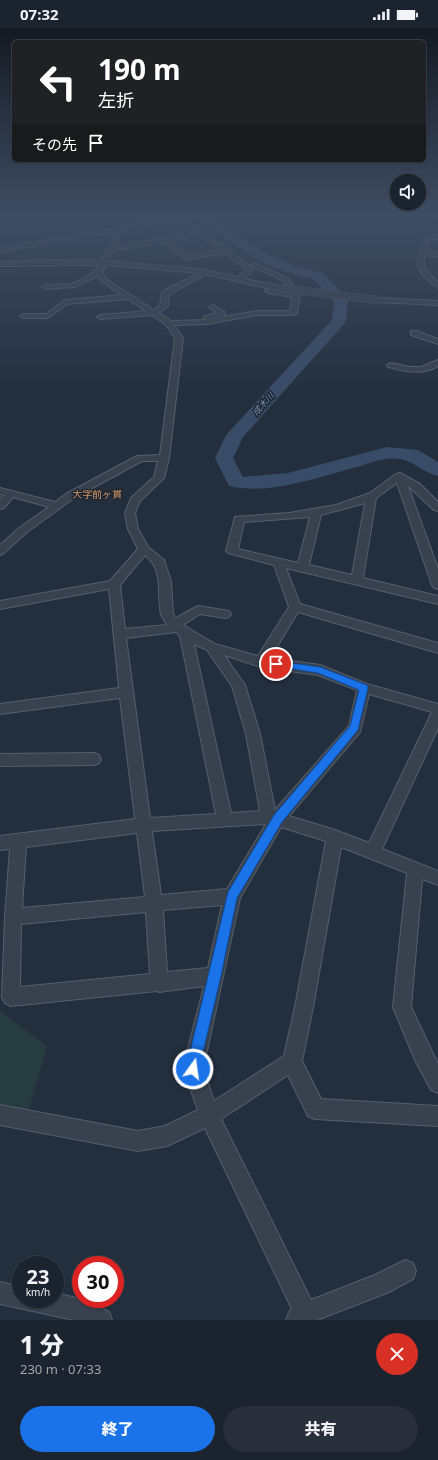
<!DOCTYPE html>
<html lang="ja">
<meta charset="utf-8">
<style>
:root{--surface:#1b232e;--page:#282f3a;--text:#f1f3f6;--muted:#a0a4aa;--line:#39404a;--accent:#1a73e8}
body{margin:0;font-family:"Noto Sans","Noto Sans JP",sans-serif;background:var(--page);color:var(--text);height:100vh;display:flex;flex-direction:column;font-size:15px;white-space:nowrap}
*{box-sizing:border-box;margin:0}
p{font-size:13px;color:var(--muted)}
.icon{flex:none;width:22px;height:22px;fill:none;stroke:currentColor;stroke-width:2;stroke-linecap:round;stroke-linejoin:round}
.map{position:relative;height:1292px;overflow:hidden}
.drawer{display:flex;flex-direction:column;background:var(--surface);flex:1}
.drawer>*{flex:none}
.banner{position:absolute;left:12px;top:12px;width:414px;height:122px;border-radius:6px;box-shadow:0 1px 3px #0004,0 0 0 1px var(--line);background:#202124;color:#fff;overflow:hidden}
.controls{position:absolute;left:390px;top:146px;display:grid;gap:8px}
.controls a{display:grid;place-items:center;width:36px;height:36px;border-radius:50%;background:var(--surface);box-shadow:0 1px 3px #0004,0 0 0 1px var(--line);font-size:20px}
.speed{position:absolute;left:12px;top:1228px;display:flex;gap:8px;font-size:20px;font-weight:700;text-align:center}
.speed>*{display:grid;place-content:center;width:52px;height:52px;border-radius:50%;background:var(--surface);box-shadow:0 1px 3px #0004,0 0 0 1px var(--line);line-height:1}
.speed small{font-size:10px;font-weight:400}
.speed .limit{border:6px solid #d22;background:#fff;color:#111}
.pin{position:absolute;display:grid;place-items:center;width:34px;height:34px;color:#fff;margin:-17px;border:2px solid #fff;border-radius:50%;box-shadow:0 1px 4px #0007}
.me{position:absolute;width:44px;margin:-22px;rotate:14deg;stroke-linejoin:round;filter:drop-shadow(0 0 3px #0008)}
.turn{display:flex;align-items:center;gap:14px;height:84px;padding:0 20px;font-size:18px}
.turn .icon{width:52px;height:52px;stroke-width:2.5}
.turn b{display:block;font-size:28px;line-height:34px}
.then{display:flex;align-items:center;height:38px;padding:0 20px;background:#0003;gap:8px;font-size:15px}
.round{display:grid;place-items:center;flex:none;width:42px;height:42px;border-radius:21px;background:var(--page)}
.summary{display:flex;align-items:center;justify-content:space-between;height:68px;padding:0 20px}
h1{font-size:24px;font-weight:800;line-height:30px}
.primary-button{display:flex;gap:8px;margin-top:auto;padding:8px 20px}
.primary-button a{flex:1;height:46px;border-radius:24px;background:var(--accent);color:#fff;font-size:16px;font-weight:800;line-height:46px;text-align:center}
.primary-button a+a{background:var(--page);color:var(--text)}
.status{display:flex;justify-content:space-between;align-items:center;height:28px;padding:0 20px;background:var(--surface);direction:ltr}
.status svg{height:11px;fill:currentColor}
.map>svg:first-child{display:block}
.green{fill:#263c3f}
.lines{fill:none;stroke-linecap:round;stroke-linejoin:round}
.river{fill:#394c67;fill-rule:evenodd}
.street-casing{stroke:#565f6c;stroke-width:2}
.street{fill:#38414e;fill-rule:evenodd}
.street-bridge-casing{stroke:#565f6c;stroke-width:8;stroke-linecap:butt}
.street-bridge{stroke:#38414e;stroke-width:7}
.route{fill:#1a73e8;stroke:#114b97}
.labels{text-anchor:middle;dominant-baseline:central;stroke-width:3;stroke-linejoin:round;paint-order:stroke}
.far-water-label{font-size:9px;font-style:italic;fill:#7c92b1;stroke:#1d2633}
.far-quarter-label{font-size:10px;fill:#d59563;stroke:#1d2633}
</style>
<div class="status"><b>07:32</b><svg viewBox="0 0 49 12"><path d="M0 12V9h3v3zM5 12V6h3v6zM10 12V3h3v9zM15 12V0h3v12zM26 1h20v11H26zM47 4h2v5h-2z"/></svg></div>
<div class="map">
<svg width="438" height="1292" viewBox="0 0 438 1292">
<rect width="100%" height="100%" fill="#242f3e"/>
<!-- green -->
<path class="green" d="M0 983 47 1018 28 1085 0 1078Z"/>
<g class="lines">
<!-- river -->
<path class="river" d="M191 186H205L269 227 295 238 323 245 348 272 346 293 344 296 243 409 233 430 243 449 288 445 387 419 418 422 438 434V448C418 443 411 428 387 431 378 432 369 435 361 438 321 448 270 468 229 458L215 430 226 407 332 292 334 273 313 251 285 244 259 233Z"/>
<!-- street casing -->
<g class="street-casing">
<g id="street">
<path d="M180 189 203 204 251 239 252 243 244 251 280 258 284 260 280 262 270 261 206 246 169 267 168 278 159 285 171 293 206 292 204 290 205 288 217 285 209 279 213 277 225 284 224 288 215 290 257 283H290L292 269 269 265 265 263 269 261 291 264 284 253 252 238 251 237 254 235 289 251 300 267 297 285 293 287H257L207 296 174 297 183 310 169 430 164 450 140 473 135 485 138 501 148 519 164 532 171 554 173 586 176 590 198 578 229 583 231 586 229 589 225 590 200 586 183 597 215 616 258 628 289 579 274 537 228 525 226 523 235 489 289 485 336 477 370 465 396 446 400 445 420 456 438 474V483L434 482 408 458 438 541V561L434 560 432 557 397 455 376 470 363 550 438 568V576L286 540 300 576 438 615V625L298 584 270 630 320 637 367 656 438 676V700L382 821 438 843V857L422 851 411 979 438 1036V1065L431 1062 415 1032 393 979 407 845 341 819 313 979 302 1033 321 1071 438 1078V1098L315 1091 308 1088 288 1047 221 1091 311 1272 375 1247 405 1232 413 1235 416 1243 413 1251 389 1264 317 1292H286L289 1284 292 1281 205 1100 167 1118 138 1123 0 1097V1077L138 1103 165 1098 198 1082 183 1041 204 958 159 964 157 963 11 978 5 975 2 969 5 889 10 821 0 822V808L135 791 120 670 0 686V676L119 660 109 561 0 581V573L110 553 138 521 128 501 125 485 131 470 154 449 158 433H142L74 470 27 504 4 525 0 527V517L19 500 49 479 13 469 4 480 0 481V471L4 467 0 466V460L55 474 66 466 137 428 160 427 175 310 166 297 152 287 101 291 97 289 101 287 146 283 128 271 67 276 48 290H24L20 288 24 286H46L65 272 122 267 103 254 97 248 74 259 46 261 42 259C50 254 62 258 71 256 81 253 94 246 99 237L0 238V234L50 232 101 233 113 210 110 204 0 224V220ZM179 193 195 204 125 217H116L119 210 116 203ZM199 207 220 222 188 228 168 213ZM162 214 187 232 224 225 246 241V242L238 249 199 241 108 233 114 221H125ZM106 237 199 245 162 264 160 277 154 282 107 252 102 245ZM365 475 352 547 309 537 321 487ZM310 489 298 535 238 521 244 494ZM145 527C165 543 156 564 161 586 162 590 165 593 167 597L125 601 120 557ZM176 604 180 608 216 786 150 790 126 610ZM194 616 207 622 232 658 246 706 260 783 231 785ZM224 627 261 639 318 647 357 662 349 698 275 782 260 706 245 657ZM369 666 432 684 369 815 335 802 289 788 360 704ZM266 796 227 861 161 867 152 803ZM281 799 326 813 295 979 284 1028 214 1073 203 1041 240 870ZM137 805 145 869 22 880 26 819ZM222 877 208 940 167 944 163 882ZM146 884 150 946 20 959 21 896Z"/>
<path d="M438 206V210L428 212 426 223 438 225V229L425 227C421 240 429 247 438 254V260L423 248 417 236 423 210Z"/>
<path d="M374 270 438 273V277L377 274H374Z"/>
<path d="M411 303H417L438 311V316L411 307Z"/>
<path d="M438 332V338C422 348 405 343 388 339L387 337 391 335 410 339H421Z"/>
<path d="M94 725 99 727 101 731 99 735 94 737 0 738V726Z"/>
<path d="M0 1254 21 1259V1271H55V1265L85 1272 109 1284 112 1292H74L0 1276Z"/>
</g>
</g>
<!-- street -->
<use href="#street" class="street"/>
<!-- street-bridge casing -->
<g class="street-bridge-casing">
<path id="street-bridge" d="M280 260 377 272"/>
</g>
<!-- street-bridge -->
<use href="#street-bridge" class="street-bridge"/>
</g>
<!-- sky -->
<linearGradient id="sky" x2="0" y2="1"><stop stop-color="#141a22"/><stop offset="0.51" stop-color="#3f4d63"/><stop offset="1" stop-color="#3f4d63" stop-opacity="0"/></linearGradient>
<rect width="438" height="367" fill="url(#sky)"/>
<!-- route -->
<path class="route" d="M276 633 320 639 367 657 368 660 358 702 282 794 237 870 221 948 199 1041 197 1046 193 1048 188 1046 186 1041 228 864 274 787 350 698 359 662 318 645 273 638 271 636Z"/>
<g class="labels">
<!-- far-water labels -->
<g class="far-water-label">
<text transform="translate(263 376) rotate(-48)">成木川</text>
</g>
<!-- far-quarter labels -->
<g class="far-quarter-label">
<text x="97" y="466">大字前ヶ貫</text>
</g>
</g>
</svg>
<div class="controls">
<a><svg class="icon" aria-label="sound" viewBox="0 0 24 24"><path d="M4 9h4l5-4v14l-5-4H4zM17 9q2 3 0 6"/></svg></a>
</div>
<div class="speed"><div>23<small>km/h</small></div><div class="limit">30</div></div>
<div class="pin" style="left:276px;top:636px;background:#d93025"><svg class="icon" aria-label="arrive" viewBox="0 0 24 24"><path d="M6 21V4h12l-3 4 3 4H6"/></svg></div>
<svg class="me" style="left:193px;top:1041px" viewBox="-20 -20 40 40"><circle r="17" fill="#1a73e8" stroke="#fff" stroke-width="3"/><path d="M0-11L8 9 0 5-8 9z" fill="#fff"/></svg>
<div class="banner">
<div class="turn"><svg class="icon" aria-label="left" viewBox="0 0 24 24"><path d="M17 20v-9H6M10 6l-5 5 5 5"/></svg><div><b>190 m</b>左折</div></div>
<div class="then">その先<svg class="icon" aria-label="arrive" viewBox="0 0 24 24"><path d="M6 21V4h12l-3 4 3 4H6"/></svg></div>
</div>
</div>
<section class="drawer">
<div class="summary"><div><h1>1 分</h1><p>230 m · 07:33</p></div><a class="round" style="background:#d93025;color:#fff"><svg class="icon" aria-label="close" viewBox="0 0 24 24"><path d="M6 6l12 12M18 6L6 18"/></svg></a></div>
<div class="primary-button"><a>終了</a><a>共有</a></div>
</section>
